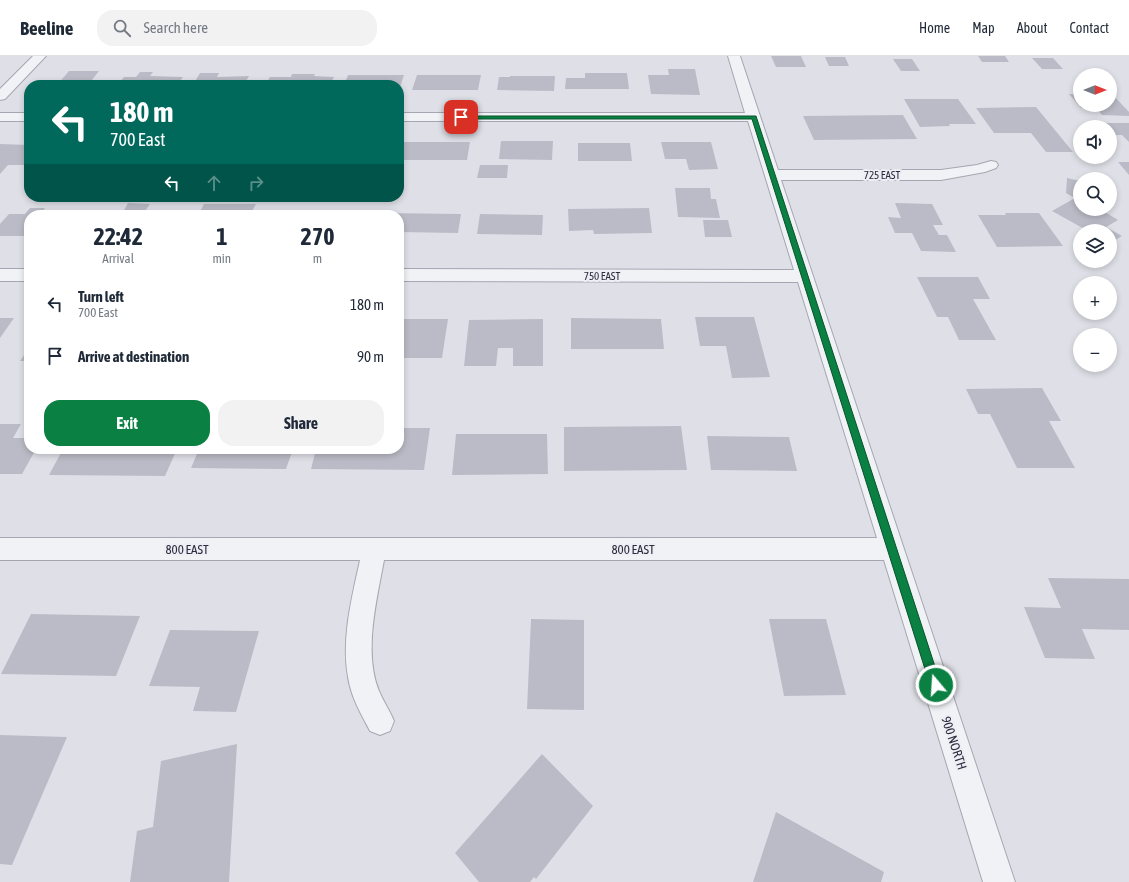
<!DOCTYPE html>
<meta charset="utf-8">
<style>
:root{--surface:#fff;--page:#f2f2f3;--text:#1f2937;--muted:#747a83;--line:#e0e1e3;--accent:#0b8043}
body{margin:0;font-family:"Asap Condensed",sans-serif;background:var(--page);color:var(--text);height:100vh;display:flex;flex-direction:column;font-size:15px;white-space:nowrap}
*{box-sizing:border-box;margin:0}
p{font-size:13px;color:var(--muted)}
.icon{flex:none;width:22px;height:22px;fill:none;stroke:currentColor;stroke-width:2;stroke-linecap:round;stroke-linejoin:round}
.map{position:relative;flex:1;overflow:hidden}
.sheet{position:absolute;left:24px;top:154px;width:380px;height:244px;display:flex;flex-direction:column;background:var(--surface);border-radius:16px;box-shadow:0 2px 6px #0003}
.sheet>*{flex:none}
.banner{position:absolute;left:24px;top:24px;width:380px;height:122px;border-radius:16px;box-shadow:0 2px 6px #0003;background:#00695c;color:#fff;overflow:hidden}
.needle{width:26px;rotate:90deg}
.buttons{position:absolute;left:1073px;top:12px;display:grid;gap:8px}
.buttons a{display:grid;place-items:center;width:44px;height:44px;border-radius:50%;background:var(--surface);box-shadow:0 2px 6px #0003;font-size:20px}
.pin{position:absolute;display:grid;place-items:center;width:34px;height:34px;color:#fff;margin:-17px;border-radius:8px;box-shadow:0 2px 6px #0006}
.me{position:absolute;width:44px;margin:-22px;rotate:342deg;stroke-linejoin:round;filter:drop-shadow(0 0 3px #0008)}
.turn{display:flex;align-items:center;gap:14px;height:84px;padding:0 20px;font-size:18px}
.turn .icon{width:52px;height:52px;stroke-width:2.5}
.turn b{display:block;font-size:28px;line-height:34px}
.lanes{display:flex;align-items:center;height:38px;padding:0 20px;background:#0003;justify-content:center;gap:20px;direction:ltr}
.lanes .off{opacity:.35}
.eta{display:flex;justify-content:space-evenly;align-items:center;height:68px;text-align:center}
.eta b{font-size:24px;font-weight:700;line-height:28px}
.cta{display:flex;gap:8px;margin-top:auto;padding:8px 20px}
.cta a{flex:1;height:46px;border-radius:16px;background:var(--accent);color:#fff;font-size:16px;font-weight:700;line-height:46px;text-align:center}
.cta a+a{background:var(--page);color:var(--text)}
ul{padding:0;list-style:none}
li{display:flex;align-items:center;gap:12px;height:52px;padding:0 20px}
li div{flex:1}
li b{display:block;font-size:15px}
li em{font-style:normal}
header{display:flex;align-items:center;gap:24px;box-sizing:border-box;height:56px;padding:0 20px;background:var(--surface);border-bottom:1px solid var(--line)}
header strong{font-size:19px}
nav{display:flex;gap:22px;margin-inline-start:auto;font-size:14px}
.search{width:280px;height:36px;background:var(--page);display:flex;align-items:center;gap:10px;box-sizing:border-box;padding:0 14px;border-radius:16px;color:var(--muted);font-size:15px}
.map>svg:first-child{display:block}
.building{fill:#babbc6}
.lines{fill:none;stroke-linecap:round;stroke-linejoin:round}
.minor-casing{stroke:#a5a6b1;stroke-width:2}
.minor{fill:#f1f2f6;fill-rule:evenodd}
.route{fill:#0b8043;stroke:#07532c}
.labels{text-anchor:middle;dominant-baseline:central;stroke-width:4;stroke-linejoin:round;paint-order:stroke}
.far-street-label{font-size:11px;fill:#2a2b3d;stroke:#eeeff5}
.street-label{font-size:13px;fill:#2a2b3d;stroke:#eeeff5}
</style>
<header>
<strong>Beeline</strong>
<div class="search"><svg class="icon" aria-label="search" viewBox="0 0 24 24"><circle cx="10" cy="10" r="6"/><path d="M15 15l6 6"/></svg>Search here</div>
<nav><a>Home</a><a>Map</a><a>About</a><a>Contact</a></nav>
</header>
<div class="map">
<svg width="1129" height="826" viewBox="0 0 1129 826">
<rect width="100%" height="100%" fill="#dfe0e7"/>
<!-- building -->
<g class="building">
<path d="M771 0H801L806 11H776Z"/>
<path d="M978 0H1005L1009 6H982Z"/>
<path d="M825 1H845L849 10H829Z"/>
<path d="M1032 2H1053L1063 13H1042Z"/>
<path d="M893 3H912L920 15H901Z"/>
<path d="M668 13H695L700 39 651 38 648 19H669Z"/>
<path d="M69 15H99L88 29H57Z"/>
<path d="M140 16H153L150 20 183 21 177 29H117L124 21H136Z"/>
<path d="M200 17H219L217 21 249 20 244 29H193Z"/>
<path d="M585 17H627L629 33H565L566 22H585Z"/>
<path d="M292 18H315L314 20 334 21 330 29H265L270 21H291Z"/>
<path d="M348 19H404L399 34V29H344Z"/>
<path d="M417 19H481L478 34H412Z"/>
<path d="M510 20H555L554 35 497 34 499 21H510Z"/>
<path d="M1069 38H1080V49H1110V38H1112L1129 56V60L1102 59 1096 52H1081Z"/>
<path d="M904 43H958L976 68H949L950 70 920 71Z"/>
<path d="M1036 51 1073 96H1046L1031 77H994L976 52Z"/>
<path d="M903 59 917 83 814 84 803 60Z"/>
<path d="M1097 67H1129V86L1122 79H1110V71H1100Z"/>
<path d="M501 85H553L552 104 499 103Z"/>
<path d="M399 86H470L467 104H399Z"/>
<path d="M661 86H711L718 113 689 114 686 103H665Z"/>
<path d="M578 87H630L632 105H578Z"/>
<path d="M0 88 29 89V109H8L0 118Z"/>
<path d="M1118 106H1129V119Z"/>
<path d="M480 109H508L507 122H477Z"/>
<path d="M1067 122 1080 125V153H1100L1118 164 1106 171 1122 180 1110 187V175H1088L1052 155 1075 142 1066 137Z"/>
<path d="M675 132H710L711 143H716L720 162 678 161Z"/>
<path d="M128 147 150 148 145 155 178 156 176 159H104L106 156H123Z"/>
<path d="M895 147 932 148 943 169H933L939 179H947L956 196 921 195 912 177H895L888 161 901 162Z"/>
<path d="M204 148H256L252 155 276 156 275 159H198Z"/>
<path d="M30 152H45L42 156H88L86 159H29V180H0V168L9 158H25Z"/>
<path d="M649 152 652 177 594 178 593 174 569 175 568 153Z"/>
<path d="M294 157 348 158V159H293Z"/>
<path d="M383 157 461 158 458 177 399 176V159H382Z"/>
<path d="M1005 157H1039L1063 190 997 191 978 159H1006Z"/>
<path d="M480 158 543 159 542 179 477 178Z"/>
<path d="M703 164H728L732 181H705Z"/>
<path d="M917 221H978L990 243H973L996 284H959L948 261H937Z"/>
<path d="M695 261H754L770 321 732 322 726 290H700Z"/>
<path d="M0 262H14L0 282Z"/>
<path d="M571 262 661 263 664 293H571Z"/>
<path d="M399 263H448L442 302H399Z"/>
<path d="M543 263V310H513V292H498L496 310H464L469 264Z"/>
<path d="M29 292V305H20Z"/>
<path d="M1042 332 1061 365H1049L1075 412H1017L990 358H978L966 333Z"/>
<path d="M0 368H21L13 382H29V393H36L22 418H0Z"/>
<path d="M681 370 687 414 564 415V371Z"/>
<path d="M399 372H430L424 414 311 413 316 393H399Z"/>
<path d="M456 378H547L548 418 452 419Z"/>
<path d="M707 380 789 381 797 415 711 414Z"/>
<path d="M63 393H177L165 420 49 419Z"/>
<path d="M199 393H293L286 413 191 412Z"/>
<path d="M1048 522 1129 523V574L1082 573 1095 603 1045 602 1024 551 1061 552Z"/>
<path d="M31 558 140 560 116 620 1 618Z"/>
<path d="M531 563 584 564V654L527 653Z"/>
<path d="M769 563H826L846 639 784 640Z"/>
<path d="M170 574 259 575 236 656 193 655 200 631 149 630Z"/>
<path d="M0 679 67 681 12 809 0 808Z"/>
<path d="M237 688 229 826H130L137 775 153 771 161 705Z"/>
<path d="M542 698 593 750 536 823 534 821 530 826H479L455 797Z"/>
<path d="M776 756 884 816 881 826H753Z"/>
</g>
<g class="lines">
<!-- minor casing -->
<g class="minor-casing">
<g id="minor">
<path d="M33 0H46L5 43 0 44V33Z"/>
<path d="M728 0H740L778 114H941L977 109 991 105 996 106 998 109 996 112 985 116 941 124H781L1015 826H983L884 504H384C377 543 363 596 379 635 383 645 390 655 394 665L390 675 380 679 370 675C361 658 351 641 348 621 341 583 352 541 360 504H0V482H877L798 226 399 225V213L794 214 748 65H399V57H745Z"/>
<rect x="0" y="57" width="29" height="8"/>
<rect x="0" y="213" width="29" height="12"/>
</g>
</g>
<!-- minor -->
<use href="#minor" class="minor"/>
</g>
<!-- route -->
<path class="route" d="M459 60H756L941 629 940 633 936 635 932 633 930 629 752 63H459Z"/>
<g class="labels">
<!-- far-street labels -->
<g class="far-street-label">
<text x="882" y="119">725 EAST</text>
<text x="602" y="220">750 EAST</text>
</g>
<!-- street labels -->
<g class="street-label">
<text x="187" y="493">800 EAST</text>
<text x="633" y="493">800 EAST</text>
<text transform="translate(954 687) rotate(72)">900 NORTH</text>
</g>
</g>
</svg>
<div class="buttons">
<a><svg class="needle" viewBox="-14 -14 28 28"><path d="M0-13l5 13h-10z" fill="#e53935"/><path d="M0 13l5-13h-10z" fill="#747a83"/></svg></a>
<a><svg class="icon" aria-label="sound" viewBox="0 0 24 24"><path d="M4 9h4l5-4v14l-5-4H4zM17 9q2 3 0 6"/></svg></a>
<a><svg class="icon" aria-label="search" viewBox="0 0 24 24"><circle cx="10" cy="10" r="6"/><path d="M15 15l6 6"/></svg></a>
<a><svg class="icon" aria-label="layers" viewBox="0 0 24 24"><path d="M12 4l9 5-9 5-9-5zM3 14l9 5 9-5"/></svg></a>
<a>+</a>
<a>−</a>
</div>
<div class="pin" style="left:461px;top:61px;background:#d93025"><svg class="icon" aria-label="arrive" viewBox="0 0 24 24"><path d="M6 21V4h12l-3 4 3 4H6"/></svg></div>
<svg class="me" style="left:936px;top:629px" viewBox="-20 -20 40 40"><circle r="17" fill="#0b8043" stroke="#fff" stroke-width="3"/><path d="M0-11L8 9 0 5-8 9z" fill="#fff"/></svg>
<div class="banner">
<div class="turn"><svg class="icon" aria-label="left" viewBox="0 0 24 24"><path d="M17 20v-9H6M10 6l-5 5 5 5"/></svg><div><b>180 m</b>700 East</div></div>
<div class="lanes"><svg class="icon" aria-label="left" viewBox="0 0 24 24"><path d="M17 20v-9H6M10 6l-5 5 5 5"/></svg><svg class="icon off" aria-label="ahead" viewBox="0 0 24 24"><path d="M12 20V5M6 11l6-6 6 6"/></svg><svg class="icon off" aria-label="right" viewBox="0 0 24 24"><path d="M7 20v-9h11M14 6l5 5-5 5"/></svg></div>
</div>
<section class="sheet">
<div class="eta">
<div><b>22:42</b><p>Arrival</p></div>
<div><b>1</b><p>min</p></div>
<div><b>270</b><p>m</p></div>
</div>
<ul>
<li><svg class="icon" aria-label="left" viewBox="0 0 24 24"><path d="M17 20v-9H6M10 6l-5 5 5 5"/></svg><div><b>Turn left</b><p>700 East</p></div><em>180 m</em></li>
<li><svg class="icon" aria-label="arrive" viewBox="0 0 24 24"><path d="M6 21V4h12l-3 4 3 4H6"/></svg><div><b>Arrive at destination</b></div><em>90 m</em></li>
</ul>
<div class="cta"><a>Exit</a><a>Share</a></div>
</section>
</div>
